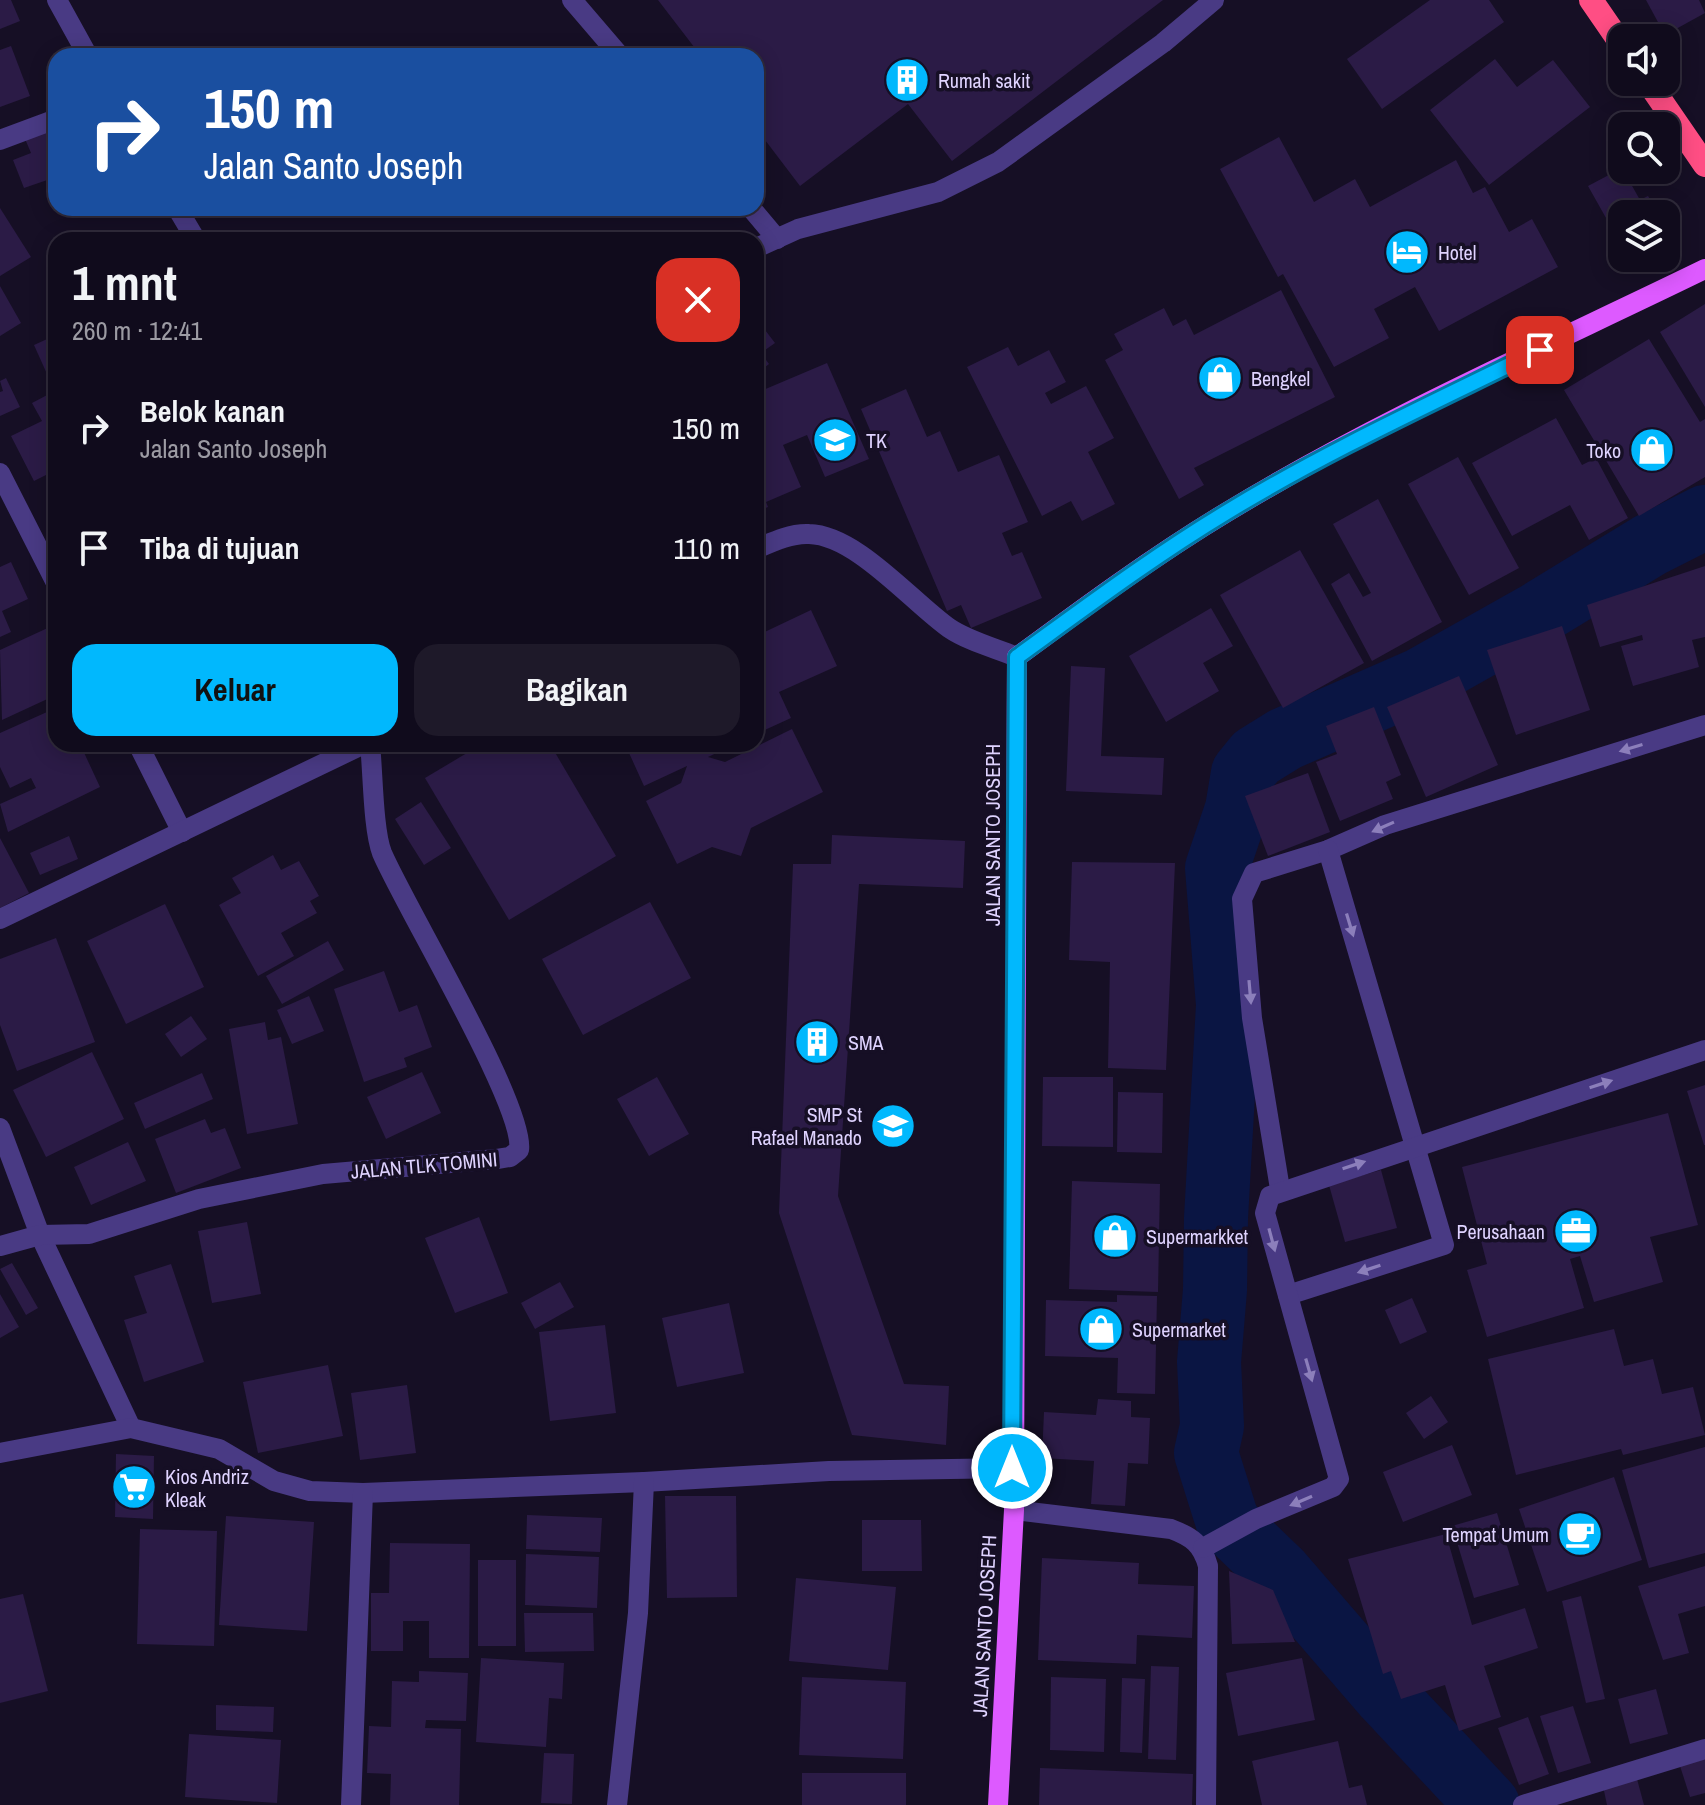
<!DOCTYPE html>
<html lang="id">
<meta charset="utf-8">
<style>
:root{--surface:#100b1c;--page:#1e1929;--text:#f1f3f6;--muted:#9c9ba3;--line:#302b3b;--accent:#01b8fd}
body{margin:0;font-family:"Archivo Narrow",sans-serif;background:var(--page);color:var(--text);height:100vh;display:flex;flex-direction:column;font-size:30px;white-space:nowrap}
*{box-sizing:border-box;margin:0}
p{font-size:26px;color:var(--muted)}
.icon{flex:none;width:44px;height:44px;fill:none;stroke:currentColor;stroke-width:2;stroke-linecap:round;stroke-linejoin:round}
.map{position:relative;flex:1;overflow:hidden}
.drawer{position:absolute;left:48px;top:232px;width:716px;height:520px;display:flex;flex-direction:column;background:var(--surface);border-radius:24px;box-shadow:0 4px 20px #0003,0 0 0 2px var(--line)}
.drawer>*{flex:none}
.hud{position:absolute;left:48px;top:48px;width:716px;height:168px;border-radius:24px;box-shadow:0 4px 20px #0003,0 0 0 2px var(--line);background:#1a4fa0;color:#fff;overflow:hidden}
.buttons{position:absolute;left:1608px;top:24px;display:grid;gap:16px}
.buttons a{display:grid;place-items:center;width:72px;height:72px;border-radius:16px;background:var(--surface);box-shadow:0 4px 20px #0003,0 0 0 2px var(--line);font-size:40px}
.pin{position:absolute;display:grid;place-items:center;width:68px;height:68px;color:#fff;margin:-34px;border-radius:16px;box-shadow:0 4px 12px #0006}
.me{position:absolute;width:88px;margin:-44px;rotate:0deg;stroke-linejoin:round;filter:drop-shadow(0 0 6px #0008)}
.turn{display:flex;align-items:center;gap:28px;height:168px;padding:0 24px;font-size:36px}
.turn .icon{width:104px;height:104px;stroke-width:2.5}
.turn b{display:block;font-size:56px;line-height:68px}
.round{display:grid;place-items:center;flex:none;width:84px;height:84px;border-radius:24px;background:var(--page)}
.head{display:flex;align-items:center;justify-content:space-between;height:136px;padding:0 24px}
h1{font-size:48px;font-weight:700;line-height:60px}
.button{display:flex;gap:16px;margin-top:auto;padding:16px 24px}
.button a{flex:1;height:92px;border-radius:24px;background:var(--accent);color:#111;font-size:32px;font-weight:700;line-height:92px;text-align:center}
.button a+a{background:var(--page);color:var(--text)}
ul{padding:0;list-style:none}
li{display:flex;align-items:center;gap:24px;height:120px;padding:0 24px}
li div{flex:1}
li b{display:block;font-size:30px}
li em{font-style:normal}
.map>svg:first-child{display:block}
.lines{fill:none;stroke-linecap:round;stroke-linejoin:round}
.river{stroke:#0a1543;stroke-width:64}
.building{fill:#2b1b46}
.minor{stroke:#493a84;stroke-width:20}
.major{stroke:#dd5aff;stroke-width:20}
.highway{stroke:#ff4e84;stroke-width:24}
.oneway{fill:#8c7fbb}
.route-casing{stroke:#0178a4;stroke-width:20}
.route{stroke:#01b8fd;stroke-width:14}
.labels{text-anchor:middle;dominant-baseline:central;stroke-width:7;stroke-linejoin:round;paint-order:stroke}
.poi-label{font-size:20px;fill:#dfd3ff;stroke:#160f25;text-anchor:start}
.street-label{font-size:20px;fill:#dfd3ff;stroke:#160f25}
</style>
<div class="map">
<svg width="1705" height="1805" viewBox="0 0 1705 1805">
<rect width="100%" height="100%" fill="#160f25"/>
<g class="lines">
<!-- river -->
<path class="river" d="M1488 1805 1386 1696 1279 1572 1228 1523 1206 1453 1212 1426 1209 1362 1215 1290 1216 1218 1228 1005 1217 868 1237 809 1243 773 1256 757 1285 739 1422 679 1534 616 1650 545 1705 517"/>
</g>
<!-- building -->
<g class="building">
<path d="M0 0H11L20 21 0 29Z"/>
<path d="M658 0H1163L952 161 908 104 800 186 756 128V56H701Z"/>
<path d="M1430 0H1489L1504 22 1382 109 1347 59Z"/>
<path d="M1646 0H1699L1705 13 1665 35Z"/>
<path d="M11 46 30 96 0 107V50Z"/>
<path d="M1495 59 1517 87 1553 60 1590 107 1489 185 1430 110Z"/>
<path d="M56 121V177L24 188 13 160 31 153 23 134Z"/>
<path d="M1279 137 1314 202 1355 179 1370 207 1456 160 1473 193 1485 187 1509 232 1532 219 1558 267 1439 331 1415 287 1374 309 1389 338 1334 367 1283 274 1278 277 1220 169Z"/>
<path d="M1622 168 1640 200 1648 196 1659 214H1622V240L1619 241 1588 186Z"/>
<path d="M0 208 31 257 0 276Z"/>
<path d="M0 286 21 323 0 336Z"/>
<path d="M1281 290 1335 397 1194 468 1204 485 1179 499 1105 360 1123 350 1114 334 1164 308 1173 326 1186 319 1194 335Z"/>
<path d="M1705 304V407L1660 332Z"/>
<path d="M756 318 775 343 761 353 769 364 756 374Z"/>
<path d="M56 335V394L34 345Z"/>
<path d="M1649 339 1700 422 1705 419V477L1639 516 1564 390Z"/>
<path d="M1008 347 1018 366 1049 350 1066 382 1045 393 1051 404 1086 386 1114 438 1088 452 1115 504 1082 521 1071 501 1042 516 967 367Z"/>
<path d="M827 363 869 459 825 477 807 435 783 445 801 487 766 502 768 507 756 512V393Z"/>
<path d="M6 378 20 407 0 416V392L3 391 0 381Z"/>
<path d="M906 389 927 437 940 431 958 472 999 455 1028 522 1002 533 1012 556 1022 552 1042 598 971 628 961 605 947 611 861 409Z"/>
<path d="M51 393 56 402V470L34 481 11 436 42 421 32 403Z"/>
<path d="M1556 418 1582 465 1596 458 1628 518 1589 540 1570 505 1512 536 1472 463Z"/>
<path d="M1458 457 1519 568 1469 595 1408 484Z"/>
<path d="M1378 499 1442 622 1372 661 1331 584 1349 573 1363 597 1371 593 1333 524Z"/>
<path d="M1300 550 1364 663 1283 708 1220 595Z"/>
<path d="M11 562 28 599 2 611 11 632 0 637V567Z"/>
<path d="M1705 566V637L1692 640 1699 667 1633 686 1621 646 1643 640 1642 635 1600 647 1587 605Z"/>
<path d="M1211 608 1233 646 1203 663 1219 691 1166 722 1129 656Z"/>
<path d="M811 610 837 666 779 692 791 718 756 734V636Z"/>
<path d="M52 626 56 633V695L2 720 0 650Z"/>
<path d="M1562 626 1590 710 1516 735 1487 650Z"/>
<path d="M1071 666 1105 668 1101 756 1164 758 1162 795 1066 791Z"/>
<path d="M1459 676 1498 765 1426 797 1387 707Z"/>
<path d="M1374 707 1401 775 1386 782 1393 799 1340 821 1316 762 1337 754 1326 726Z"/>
<path d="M56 708V744H80L100 787 8 832 0 804 36 788 31 778 10 788 0 767V733Z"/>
<path d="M792 729 823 792 751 828 741 856 712 847 677 864 646 801 681 783 687 766 644 786 625 744H735L708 757 725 762Z"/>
<path d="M482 744H550L616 856 509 920 425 778Z"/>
<path d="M1308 773 1330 832 1268 856 1245 796Z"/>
<path d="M421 802 451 848 424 865 395 819Z"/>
<path d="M832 835 965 841 963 888 859 884 838 1196 904 1384 949 1386 946 1445 852 1435 779 1213 793 864H831Z"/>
<path d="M69 836 78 859 40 875 30 853Z"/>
<path d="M0 838 29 893 0 908Z"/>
<path d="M273 855 281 870 299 861 319 896 310 901 317 913 281 933 294 956 258 976 219 905 241 893 232 878Z"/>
<path d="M1072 862 1175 863 1166 1070 1108 1068 1110 962 1069 960Z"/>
<path d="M650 902 691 978 583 1035 542 959Z"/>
<path d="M165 904 204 987 126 1024 87 941Z"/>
<path d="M56 938 95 1042 17 1071 0 1025V959Z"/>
<path d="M328 941 344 970 282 1004 266 976Z"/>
<path d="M384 971 399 1012 417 1005 432 1047 404 1058 407 1067 364 1082 334 989Z"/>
<path d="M309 996 324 1031 292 1044 277 1010Z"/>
<path d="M191 1016 207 1039 181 1057 165 1034Z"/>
<path d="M265 1022 268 1040 281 1037 298 1124 247 1134 229 1029Z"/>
<path d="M92 1052 124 1119 46 1157 13 1090Z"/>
<path d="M422 1072 441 1113 386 1139 367 1097Z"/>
<path d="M202 1073 213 1099 145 1129 134 1103Z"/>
<path d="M657 1077 689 1134 649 1156 617 1099Z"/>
<path d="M1043 1077H1113V1147L1042 1146Z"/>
<path d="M1705 1085V1145H1704L1687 1091Z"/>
<path d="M1118 1092 1163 1093 1162 1153 1117 1152Z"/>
<path d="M1668 1113 1698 1225 1650 1237 1663 1282 1594 1302 1580 1256 1570 1259 1584 1308 1487 1337 1467 1270 1487 1264 1462 1167Z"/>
<path d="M205 1119 211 1133 225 1128 241 1168 176 1193 155 1139Z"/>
<path d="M128 1142 146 1181 91 1205 74 1167Z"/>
<path d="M1381 1170 1397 1228 1345 1242 1329 1185Z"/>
<path d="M1072 1181 1160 1184 1158 1292 1069 1289Z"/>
<path d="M479 1217 508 1293 455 1313 425 1238Z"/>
<path d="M247 1222 261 1294 212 1303 198 1231Z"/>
<path d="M12 1263 38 1308 26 1315 0 1269Z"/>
<path d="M171 1264 204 1362 144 1382 124 1320 147 1313 134 1276Z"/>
<path d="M560 1282 574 1307 535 1329 521 1303Z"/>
<path d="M0 1294 19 1327 0 1338Z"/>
<path d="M1117 1295 1157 1296 1155 1394 1117 1393 1118 1358 1045 1356 1046 1300 1117 1302Z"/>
<path d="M1412 1298 1427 1332 1400 1344 1385 1310Z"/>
<path d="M729 1303 744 1373 677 1387 662 1318Z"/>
<path d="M605 1325 616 1413 550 1421 539 1332Z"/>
<path d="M1614 1329 1624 1366 1653 1359 1662 1394 1693 1387 1705 1435 1623 1455 1621 1449 1516 1475 1488 1359Z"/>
<path d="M328 1365 343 1436 258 1453 243 1382Z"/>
<path d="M407 1385 416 1453 360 1460 351 1393Z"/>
<path d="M1431 1396 1448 1422 1424 1439 1406 1413Z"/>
<path d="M1098 1399 1131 1401V1417L1150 1418 1148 1464 1128 1463 1125 1506 1091 1504 1094 1461 1042 1458 1044 1412 1096 1415Z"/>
<path d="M1452 1445 1472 1495 1403 1522 1383 1472Z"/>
<path d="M1705 1447V1553L1649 1568 1622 1470Z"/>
<path d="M116 1454 154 1456 153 1519 115 1517Z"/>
<path d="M1614 1477 1642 1560 1547 1592 1519 1509Z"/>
<path d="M665 1496H736L737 1597 667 1598Z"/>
<path d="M1497 1513 1519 1585 1474 1598 1452 1526Z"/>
<path d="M527 1515 602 1518 600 1552 526 1549Z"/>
<path d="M226 1516 314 1522 307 1631 219 1625Z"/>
<path d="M862 1520H921L922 1571H862Z"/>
<path d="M140 1529 217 1531 214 1646 137 1644Z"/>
<path d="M1446 1534 1472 1625 1525 1608 1538 1648 1484 1666 1501 1717 1459 1731 1445 1685 1401 1699 1391 1671 1383 1674 1348 1559Z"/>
<path d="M390 1543 470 1544 469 1658H429V1621H403V1651H371V1593H389Z"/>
<path d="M526 1554 599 1557 597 1608 525 1605Z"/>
<path d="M1042 1558 1139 1563 1138 1584 1194 1586 1192 1638 1137 1635 1136 1664 1038 1660Z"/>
<rect x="478" y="1560" width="38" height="86"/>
<path d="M1705 1566V1606L1678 1614 1689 1653 1663 1660 1638 1586Z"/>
<path d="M1229 1571 1273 1590 1295 1642 1232 1644Z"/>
<path d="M796 1578 896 1587 888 1670 789 1661Z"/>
<path d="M23 1594 48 1691 0 1703V1599Z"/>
<path d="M1581 1596 1605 1699 1586 1703 1562 1601Z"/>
<path d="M524 1613H593L594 1651 525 1652Z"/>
<path d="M481 1658 564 1663 562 1699 549 1698 546 1747 476 1742Z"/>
<path d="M1302 1658 1315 1720 1238 1736 1226 1673Z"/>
<path d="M1151 1666 1179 1667 1176 1760 1148 1759Z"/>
<path d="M419 1671 468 1673 466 1721 426 1720 425 1728 461 1729 459 1805H390L391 1774 367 1773 369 1726 391 1727 392 1681 419 1682Z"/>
<path d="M802 1677 906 1682 903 1759 799 1755Z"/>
<path d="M1051 1677 1106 1679 1104 1752 1050 1750Z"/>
<path d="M1122 1678 1145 1679 1142 1753 1120 1752Z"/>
<path d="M1656 1689 1668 1734 1630 1744 1618 1699Z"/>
<path d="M216 1705 274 1707 273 1732 216 1730Z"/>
<path d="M1573 1706 1591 1763 1558 1773 1540 1716Z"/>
<path d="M1528 1717 1549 1774 1519 1785 1498 1728Z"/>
<path d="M189 1734 281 1740 277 1803 185 1797Z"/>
<path d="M1338 1741 1349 1788 1362 1785 1367 1805H1262L1252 1761Z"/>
<path d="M544 1753 574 1754 572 1804 541 1803Z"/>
<path d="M1705 1759V1793L1690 1797 1680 1766Z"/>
<path d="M1040 1768 1193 1774 1192 1805H1039Z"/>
<rect x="802" y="1773" width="104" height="32"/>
<path d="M1637 1779 1644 1805H1607L1603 1786Z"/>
</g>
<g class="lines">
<!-- minor -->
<g class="minor">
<path d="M57 0 88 56"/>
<path d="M572 0 620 56"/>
<path d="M0 140 56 119"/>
<path d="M177 208 196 240"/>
<path d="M751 208 777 239"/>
<path d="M756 248 798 229 938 192 998 162 1163 43 1214 0"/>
<path d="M0 473 56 583"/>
<path d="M756 549C772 542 791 533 809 534 856 535 911 601 949 628 968 641 995 648 1017 657"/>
<path d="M138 744 182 832"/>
<path d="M0 919 364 744"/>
<path d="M0 1128 40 1235 131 1428"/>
<path d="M1280 1189 1252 1018 1242 899 1254 873 1328 850 1385 825 1705 725"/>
<path d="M0 1246 40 1235 89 1234 199 1199 323 1174 497 1159 510 1157 519 1150C526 1107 405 907 382 853 373 830 373 772 370 744"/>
<path d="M1288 1295 1444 1245 1328 850"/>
<path d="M0 1453 131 1428 219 1449 274 1481 310 1491 363 1493 644 1482 829 1471 1012 1468"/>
<path d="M1014 1510 1171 1529C1192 1537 1202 1544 1208 1566L1206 1805"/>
<path d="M1203 1548 1256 1519 1333 1487 1339 1479 1265 1213 1270 1196 1705 1050"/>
<path d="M351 1805 363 1493"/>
<path d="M617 1805 638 1613 644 1482"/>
<path d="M1523 1805 1705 1749"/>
</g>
<!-- major -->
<path class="major" d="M998 1805 1014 1510 1017 657C1086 606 1154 556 1227 512 1380 419 1545 347 1705 269"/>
<!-- highway -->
<g class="highway">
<path d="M1591 0 1622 45"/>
<path d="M1648 82 1705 165"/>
</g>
</g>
<!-- one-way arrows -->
<defs><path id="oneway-solid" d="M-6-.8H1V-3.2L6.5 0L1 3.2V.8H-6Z" transform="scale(2)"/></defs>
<g class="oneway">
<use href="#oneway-solid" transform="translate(1631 748) rotate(163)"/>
<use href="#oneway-solid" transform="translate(1383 827) rotate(156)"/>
<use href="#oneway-solid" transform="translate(1350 925) rotate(73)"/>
<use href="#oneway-solid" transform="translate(1250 992) rotate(85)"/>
<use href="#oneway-solid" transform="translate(1601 1084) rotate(-18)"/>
<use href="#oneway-solid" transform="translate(1354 1165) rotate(-18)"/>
<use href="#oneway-solid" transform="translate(1272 1240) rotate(75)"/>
<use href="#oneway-solid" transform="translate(1369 1269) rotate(162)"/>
<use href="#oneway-solid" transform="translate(1309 1370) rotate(74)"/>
<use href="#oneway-solid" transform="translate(1301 1501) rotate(157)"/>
</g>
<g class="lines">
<!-- route casing -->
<g class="route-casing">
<path id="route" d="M1012 1468 1017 657C1086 607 1154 556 1227 512 1327 451 1435 402 1540 350"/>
</g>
<!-- route -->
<use href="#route" class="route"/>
</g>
<!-- icons -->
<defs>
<g id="building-disc" transform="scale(2.3)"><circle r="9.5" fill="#01b8fd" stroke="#160f25"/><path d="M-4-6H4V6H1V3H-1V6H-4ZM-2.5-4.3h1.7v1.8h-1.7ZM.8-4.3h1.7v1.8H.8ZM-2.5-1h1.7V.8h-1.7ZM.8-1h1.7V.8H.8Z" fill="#fff"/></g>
<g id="hotel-disc" transform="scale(2.3)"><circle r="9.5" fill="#01b8fd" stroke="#160f25"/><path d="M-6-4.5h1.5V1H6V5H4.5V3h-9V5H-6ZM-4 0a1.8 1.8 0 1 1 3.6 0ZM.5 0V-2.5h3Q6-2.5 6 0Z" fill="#fff"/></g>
<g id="shop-disc" transform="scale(2.3)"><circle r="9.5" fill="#01b8fd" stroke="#160f25"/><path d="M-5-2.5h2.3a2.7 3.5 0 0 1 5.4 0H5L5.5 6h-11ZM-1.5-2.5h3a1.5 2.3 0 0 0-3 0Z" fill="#fff"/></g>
<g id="school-disc" transform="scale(2.3)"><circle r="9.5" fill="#01b8fd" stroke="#160f25"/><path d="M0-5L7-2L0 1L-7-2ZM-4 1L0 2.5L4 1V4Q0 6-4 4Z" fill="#fff"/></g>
<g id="office-disc" transform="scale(2.3)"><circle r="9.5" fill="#01b8fd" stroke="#160f25"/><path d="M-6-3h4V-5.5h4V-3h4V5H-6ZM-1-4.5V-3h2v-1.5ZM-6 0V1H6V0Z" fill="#fff"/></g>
<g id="supermarket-disc" transform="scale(2.3)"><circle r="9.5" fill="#01b8fd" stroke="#160f25"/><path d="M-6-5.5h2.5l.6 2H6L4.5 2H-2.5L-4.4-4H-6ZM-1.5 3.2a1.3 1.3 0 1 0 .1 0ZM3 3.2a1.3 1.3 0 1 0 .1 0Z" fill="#fff"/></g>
<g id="cafe-disc" transform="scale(2.3)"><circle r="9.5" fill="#01b8fd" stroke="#160f25"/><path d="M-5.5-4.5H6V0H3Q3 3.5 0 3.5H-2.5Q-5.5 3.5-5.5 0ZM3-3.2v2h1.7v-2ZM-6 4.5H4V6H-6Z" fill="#fff"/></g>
</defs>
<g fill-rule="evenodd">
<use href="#building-disc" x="907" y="80"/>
<use href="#hotel-disc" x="1407" y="252"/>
<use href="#shop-disc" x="1220" y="378"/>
<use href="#school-disc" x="835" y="440"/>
<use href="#shop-disc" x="1652" y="450"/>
<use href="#building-disc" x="817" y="1042"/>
<use href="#school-disc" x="893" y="1126"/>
<use href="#office-disc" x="1576" y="1231"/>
<use href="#shop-disc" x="1115" y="1236"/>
<use href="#shop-disc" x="1101" y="1329"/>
<use href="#supermarket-disc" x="134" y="1487"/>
<use href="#cafe-disc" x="1580" y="1534"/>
</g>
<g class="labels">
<!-- poi labels -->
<g class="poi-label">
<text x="938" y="80">Rumah sakit</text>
<text x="1438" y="252">Hotel</text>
<text x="1251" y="378">Bengkel</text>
<text x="866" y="440">TK</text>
<text x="1621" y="450" text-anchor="end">Toko</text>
<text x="848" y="1042">SMA</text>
<text x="862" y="1114" text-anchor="end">SMP St<tspan x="862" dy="23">Rafael Manado</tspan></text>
<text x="1545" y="1231" text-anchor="end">Perusahaan</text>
<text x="1146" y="1236">Supermarkket</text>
<text x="1132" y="1329">Supermarket</text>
<text x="165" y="1476">Kios Andriz<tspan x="165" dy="23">Kleak</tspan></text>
<text x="1549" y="1534" text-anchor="end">Tempat Umum</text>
</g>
<!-- street labels -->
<g class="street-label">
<text transform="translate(992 835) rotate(-90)">JALAN SANTO JOSEPH</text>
<text transform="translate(424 1165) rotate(-5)">JALAN TLK TOMINI</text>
<text transform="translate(984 1626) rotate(-87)">JALAN SANTO JOSEPH</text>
</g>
</g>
</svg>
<div class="buttons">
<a><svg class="icon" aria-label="sound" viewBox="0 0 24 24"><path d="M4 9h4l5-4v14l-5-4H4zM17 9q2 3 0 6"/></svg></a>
<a><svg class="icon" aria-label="search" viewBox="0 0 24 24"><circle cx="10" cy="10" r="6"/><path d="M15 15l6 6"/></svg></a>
<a><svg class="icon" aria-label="layers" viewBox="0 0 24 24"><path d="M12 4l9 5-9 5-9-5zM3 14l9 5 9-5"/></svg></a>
</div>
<div class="pin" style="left:1540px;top:350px;background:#d93025"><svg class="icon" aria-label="arrive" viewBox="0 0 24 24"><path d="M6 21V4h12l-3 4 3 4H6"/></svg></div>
<svg class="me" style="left:1012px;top:1468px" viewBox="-20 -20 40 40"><circle r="17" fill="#01b8fd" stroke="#fff" stroke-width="3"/><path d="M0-11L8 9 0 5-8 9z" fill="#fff"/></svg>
<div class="hud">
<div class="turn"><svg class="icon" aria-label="right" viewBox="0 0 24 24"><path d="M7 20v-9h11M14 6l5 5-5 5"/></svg><div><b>150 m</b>Jalan Santo Joseph</div></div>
</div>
<section class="drawer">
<div class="head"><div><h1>1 mnt</h1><p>260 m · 12:41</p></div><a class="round" style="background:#d93025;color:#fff"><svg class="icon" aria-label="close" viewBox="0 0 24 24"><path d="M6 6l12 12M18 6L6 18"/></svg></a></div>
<ul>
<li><svg class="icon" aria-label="right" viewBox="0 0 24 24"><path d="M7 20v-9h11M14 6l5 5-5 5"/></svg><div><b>Belok kanan</b><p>Jalan Santo Joseph</p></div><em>150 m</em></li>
<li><svg class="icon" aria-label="arrive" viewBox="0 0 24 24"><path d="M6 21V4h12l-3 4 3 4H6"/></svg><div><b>Tiba di tujuan</b></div><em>110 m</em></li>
</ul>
<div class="button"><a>Keluar</a><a>Bagikan</a></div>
</section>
</div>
